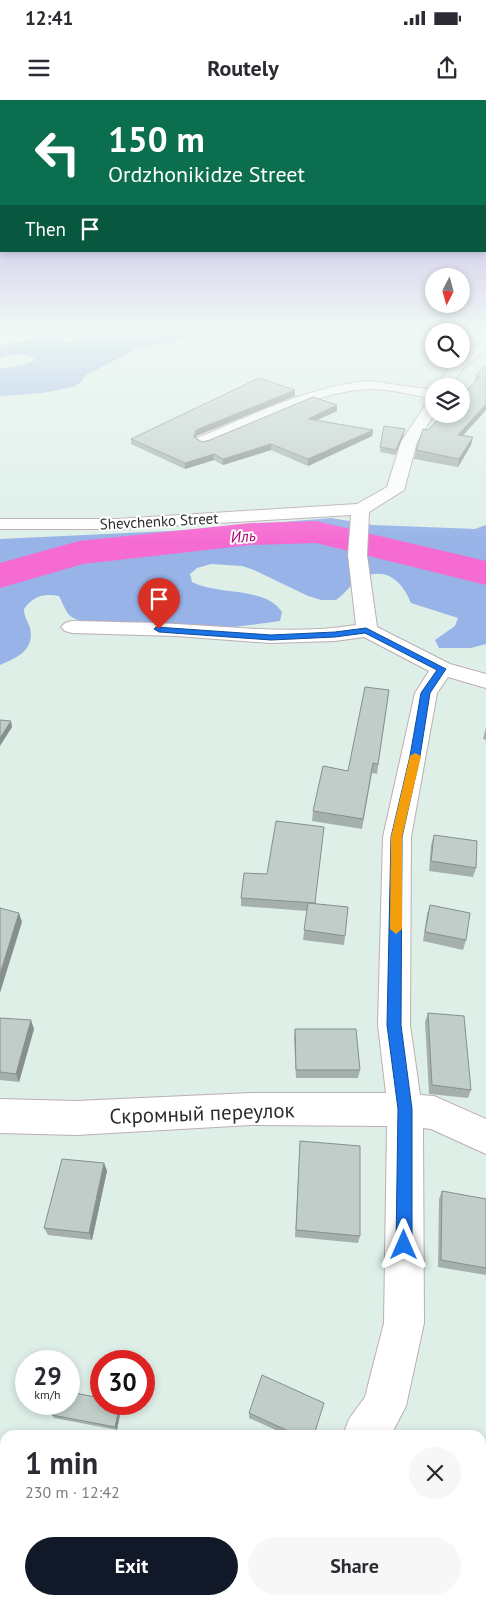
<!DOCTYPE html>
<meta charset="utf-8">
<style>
:root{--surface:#fff;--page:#f7f7f7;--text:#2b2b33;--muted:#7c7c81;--accent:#111827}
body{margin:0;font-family:"PT Sans",sans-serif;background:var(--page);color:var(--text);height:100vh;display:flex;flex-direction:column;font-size:19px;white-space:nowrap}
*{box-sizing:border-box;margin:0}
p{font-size:16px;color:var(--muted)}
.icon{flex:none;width:28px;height:28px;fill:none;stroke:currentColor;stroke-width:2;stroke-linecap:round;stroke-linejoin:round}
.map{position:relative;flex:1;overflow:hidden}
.panel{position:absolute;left:0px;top:1330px;width:486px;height:175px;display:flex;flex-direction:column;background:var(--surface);border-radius:15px 15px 0 0;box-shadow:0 2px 8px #0003}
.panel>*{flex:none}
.hud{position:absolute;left:0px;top:0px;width:486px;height:152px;box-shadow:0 2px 8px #0003;background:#0b6e4f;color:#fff;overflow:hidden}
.needle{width:32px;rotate:186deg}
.controls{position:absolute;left:425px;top:168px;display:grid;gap:10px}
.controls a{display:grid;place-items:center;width:45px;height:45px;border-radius:50%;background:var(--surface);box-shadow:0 2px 8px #0003;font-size:25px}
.speed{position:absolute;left:15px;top:1250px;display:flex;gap:10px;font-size:25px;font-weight:700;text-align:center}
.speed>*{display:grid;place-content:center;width:65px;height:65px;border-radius:50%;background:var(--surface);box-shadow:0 2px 8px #0003;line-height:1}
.speed small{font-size:12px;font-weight:400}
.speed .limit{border:8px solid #d22;background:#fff;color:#111}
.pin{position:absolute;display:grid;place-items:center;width:42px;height:42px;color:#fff;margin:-51px -21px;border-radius:50% 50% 50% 0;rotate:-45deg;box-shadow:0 0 5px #0007}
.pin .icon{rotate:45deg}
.me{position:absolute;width:55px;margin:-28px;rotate:0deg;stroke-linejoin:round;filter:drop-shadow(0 0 4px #0008)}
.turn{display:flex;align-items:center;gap:18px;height:105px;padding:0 25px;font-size:22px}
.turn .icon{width:65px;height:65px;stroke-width:2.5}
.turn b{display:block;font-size:35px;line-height:42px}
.then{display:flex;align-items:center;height:48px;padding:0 25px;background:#0003;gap:10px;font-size:19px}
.round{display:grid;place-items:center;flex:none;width:52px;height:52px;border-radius:26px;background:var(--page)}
.head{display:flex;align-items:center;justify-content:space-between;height:85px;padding:0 25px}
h1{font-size:30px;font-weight:700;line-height:38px}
.primary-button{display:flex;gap:10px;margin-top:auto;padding:10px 25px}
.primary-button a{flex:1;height:58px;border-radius:30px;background:var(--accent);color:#fff;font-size:20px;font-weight:700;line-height:58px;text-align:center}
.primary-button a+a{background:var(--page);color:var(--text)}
.status{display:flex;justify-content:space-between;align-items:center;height:35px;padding:0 25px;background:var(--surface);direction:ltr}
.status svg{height:14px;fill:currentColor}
header{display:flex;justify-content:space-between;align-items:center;height:65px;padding:0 25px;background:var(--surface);font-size:22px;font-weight:700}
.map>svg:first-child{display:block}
.green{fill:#98b3e8}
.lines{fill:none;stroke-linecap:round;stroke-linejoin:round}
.river{fill:#f66bd2;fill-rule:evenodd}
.minor-casing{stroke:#bdaeb1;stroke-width:2}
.minor{fill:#fff;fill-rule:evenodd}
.wall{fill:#a5b0ac}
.shaded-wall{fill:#86908c}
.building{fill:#c0cdc8;stroke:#86908c}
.route{fill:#1a73e8;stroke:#114b97}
.slow{fill:#f59e0b}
.labels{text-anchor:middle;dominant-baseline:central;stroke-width:4;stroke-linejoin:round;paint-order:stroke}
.far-street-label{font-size:15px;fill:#2c2c2c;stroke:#fff}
.far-water-label{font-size:16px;font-style:italic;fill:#a80570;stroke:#fff}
.near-street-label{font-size:21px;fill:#2c2c2c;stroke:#fff}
</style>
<div class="status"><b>12:41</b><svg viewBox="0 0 49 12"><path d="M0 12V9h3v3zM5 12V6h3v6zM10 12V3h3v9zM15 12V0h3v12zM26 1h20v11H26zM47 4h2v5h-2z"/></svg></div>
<header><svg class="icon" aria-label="menu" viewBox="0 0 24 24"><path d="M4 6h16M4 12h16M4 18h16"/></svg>Routely<svg class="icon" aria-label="share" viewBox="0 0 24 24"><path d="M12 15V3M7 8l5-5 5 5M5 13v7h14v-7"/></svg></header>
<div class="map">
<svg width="486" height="1505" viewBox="0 0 486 1505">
<rect width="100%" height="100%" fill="#deefe8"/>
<!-- green -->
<g class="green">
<path d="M106 230H204L189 238 137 249 86 275 80 283 73 287 43 293 0 296V269L24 265 36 259C25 251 12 254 0 258V245L46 237 69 242 79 241 94 233Z"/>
<path d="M331 418 373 425 475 429 486 425V544L471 548H439L435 540 455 526 458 518 411 503C402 481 386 465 359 479 350 485 345 494 336 500H321L308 496 254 470 242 466 211 464 197 468 190 474 192 482C219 496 265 486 282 512L280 521 234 527 88 523C66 517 69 516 59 496 44 493 33 496 24 509 24 517 28 521 30 528 35 550 17 558 0 565V439L190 430Z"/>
</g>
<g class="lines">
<!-- river -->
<path class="river" d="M316 421 486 461V485L316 443 251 445 83 464 0 488V463L79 441 251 423Z"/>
<!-- minor casing -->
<g class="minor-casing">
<g id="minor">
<path d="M30 230H52L50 233 0 246V238Z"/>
<path d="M486 239V249L463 268 451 286H437L453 262 461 259V256Z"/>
<path d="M369 281 434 290V314L417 342 404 390 369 412 367 455 377 527 450 564 486 574V588L448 577 437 593 411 737 410 925 420 995 434 996 486 1019V1054L431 1029 423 1028 424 1223 406 1306 391 1335H343L349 1319 365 1297 384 1223 387 1026 251 1025 76 1035 0 1033V999L76 1001 251 993H386L378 925 383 737 415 593 429 571 364 537 335 541 271 543 176 536 72 533 65 531 61 527 65 523 72 521C107 522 141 522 176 524 236 527 296 535 356 525L348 455 351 415 117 429H0V419H117L357 404 387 387 401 342 430 298C410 294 389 289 369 289 316 291 257 324 209 344L203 346 195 341 197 338C253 315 309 286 369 281Z"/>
<path d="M286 1500H334V1505H284Z"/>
</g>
</g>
<!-- minor -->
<use href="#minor" class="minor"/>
</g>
<!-- wall -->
<g class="wall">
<path d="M486 265V310L463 335 471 345 458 367 414 359 416 350 428 330 475 281 476 276Z"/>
<path d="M295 296 196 336V338L202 342 337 311 317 320 373 330 372 336 308 366 271 350 223 365 214 360 185 369 131 344V339Z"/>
<path d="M404 334 395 355 380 352V347Z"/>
<path d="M389 590 377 674 372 673 362 729 312 721 313 711 348 671Z"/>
<path d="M486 627V640L483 639Z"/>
<path d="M434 735 476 768 473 777 429 771 431 745Z"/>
<path d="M241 798 316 803 345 836 344 845 303 840 307 811 241 806Z"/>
<path d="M430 805 466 840 463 850 423 841 427 814Z"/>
<path d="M428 913 471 990 468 998 429 994 425 922Z"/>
<path d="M0 918 34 929 19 982 0 980Z"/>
<path d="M295 929 360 970 358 978H296L294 938Z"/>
<path d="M300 1041 360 1136 358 1143 295 1137Z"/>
<path d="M104 1063 107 1071 92 1140 48 1135 44 1128Z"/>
<path d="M442 1091 486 1099V1175L438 1167 439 1099Z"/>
<path d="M101 1304H122L117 1330 54 1318 52 1315Z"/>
<path d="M249 1313 314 1335H287L249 1318Z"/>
<path d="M365 1500H481L486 1505H365Z"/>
</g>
<!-- shaded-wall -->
<g class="shaded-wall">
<path d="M295 290V296L196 336 194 343V337L196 330Z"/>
<path d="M486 304V310L456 343 458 335Z"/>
<path d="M337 305V311L308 324V319Z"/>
<path d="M405 329 404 334 395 355 396 350Z"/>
<path d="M373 330 372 336 308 366V359Z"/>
<path d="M473 337 471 345 458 367 459 359Z"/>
<path d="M271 344V350L223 365V359Z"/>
<path d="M214 354V360L185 369V363Z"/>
<path d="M11 621 12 627 0 646V638Z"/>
<path d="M19 813 22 822 0 893V874Z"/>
<path d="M31 920 34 929 19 982 16 974Z"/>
<path d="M104 1063 107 1071 92 1140 89 1133Z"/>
<path d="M120 1304H122L117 1330 115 1327Z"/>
</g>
<!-- building -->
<g class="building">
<path d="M486 265V304L458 335 473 337 459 359 416 350 423 329 428 330 444 314H461V296L480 277 476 276Z"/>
<path d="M259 278 295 290 196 330 194 337 202 342 210 340 313 297 337 305 308 319 373 330 308 359 271 344 223 359 214 354 185 363 131 339Z"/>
<path d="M384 326 405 329 396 350 380 347Z"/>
<path d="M365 587 389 590 378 664 373 663 363 719 313 711 323 666 348 671Z"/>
<path d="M0 620 11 621 0 638Z"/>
<path d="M276 721 324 727 315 803 241 798 244 773 267 774Z"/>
<path d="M434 735 477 741 476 768 431 761Z"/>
<path d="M308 803 348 807 345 836 304 830Z"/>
<path d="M430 805 470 813 466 840 425 832Z"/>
<path d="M0 808 19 813 0 874Z"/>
<path d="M428 913 464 916 471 990 432 985Z"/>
<path d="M0 918 31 920 16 974 0 972Z"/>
<path d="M295 929H356L360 970H296Z"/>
<path d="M300 1041 360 1046V1136L296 1130Z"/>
<path d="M62 1059 104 1063 89 1133 44 1128Z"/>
<path d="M442 1091 486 1099V1168L441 1160Z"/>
<path d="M262 1275 324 1303 314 1335H297L249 1313Z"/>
<path d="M69 1292 101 1298V1304H120L115 1327 52 1315 55 1304H69Z"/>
<path d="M481 1477 486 1479V1505H368L369 1500H481Z"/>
<path d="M182 1500H186L187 1505H163Z"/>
</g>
<!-- sky -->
<linearGradient id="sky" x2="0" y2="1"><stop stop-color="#ad97df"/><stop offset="0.52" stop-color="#f0f8f5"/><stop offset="1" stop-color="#f0f8f5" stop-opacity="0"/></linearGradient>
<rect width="486" height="441" fill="url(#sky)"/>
<!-- route -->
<path class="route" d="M156 527 271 535 335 532 366 528 446 569 430 593 420 656 402 737 401 925 412 1009V1145L410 1151 404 1153 398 1151 396 1145 398 1009 387 925 391 737 410 656 421 593 437 570 365 533 335 537 271 540 159 532 154 529Z"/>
<!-- slow -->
<path class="slow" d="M415 653 421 656 402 737V829L396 834 390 829 391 737 410 656Z"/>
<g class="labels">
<!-- far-street labels -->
<g class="far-street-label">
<text transform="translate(159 421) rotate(-3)">Shevchenko Street</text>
</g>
<!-- far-water labels -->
<g class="far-water-label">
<text transform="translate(243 436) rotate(-5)">Иль</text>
</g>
<!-- near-street labels -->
<g class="near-street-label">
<text transform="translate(202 1013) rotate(-2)">Скромный переулок</text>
</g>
</g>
</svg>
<div class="controls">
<a><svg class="needle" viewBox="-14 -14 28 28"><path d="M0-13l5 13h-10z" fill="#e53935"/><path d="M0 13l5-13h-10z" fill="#7c7c81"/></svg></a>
<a><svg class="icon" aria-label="search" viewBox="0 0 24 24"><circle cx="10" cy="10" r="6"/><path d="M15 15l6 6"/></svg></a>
<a><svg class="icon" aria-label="layers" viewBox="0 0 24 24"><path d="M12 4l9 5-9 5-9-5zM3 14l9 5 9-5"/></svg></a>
</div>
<div class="speed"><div>29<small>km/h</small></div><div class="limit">30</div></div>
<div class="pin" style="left:159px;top:529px;background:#d93025"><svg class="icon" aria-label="arrive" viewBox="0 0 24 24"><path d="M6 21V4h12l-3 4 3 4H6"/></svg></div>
<svg class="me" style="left:404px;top:1145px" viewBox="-20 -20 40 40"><path d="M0-17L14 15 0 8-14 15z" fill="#1a73e8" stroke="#fff" stroke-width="4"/></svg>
<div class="hud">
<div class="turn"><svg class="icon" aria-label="left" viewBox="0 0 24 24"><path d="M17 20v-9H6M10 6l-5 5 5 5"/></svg><div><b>150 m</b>Ordzhonikidze Street</div></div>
<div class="then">Then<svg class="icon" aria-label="arrive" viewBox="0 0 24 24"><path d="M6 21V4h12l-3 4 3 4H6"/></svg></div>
</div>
<section class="panel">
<div class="head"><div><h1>1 min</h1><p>230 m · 12:42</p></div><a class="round"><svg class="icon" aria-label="close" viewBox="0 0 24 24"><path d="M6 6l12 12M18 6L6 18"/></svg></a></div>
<div class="primary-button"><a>Exit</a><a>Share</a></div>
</section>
</div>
